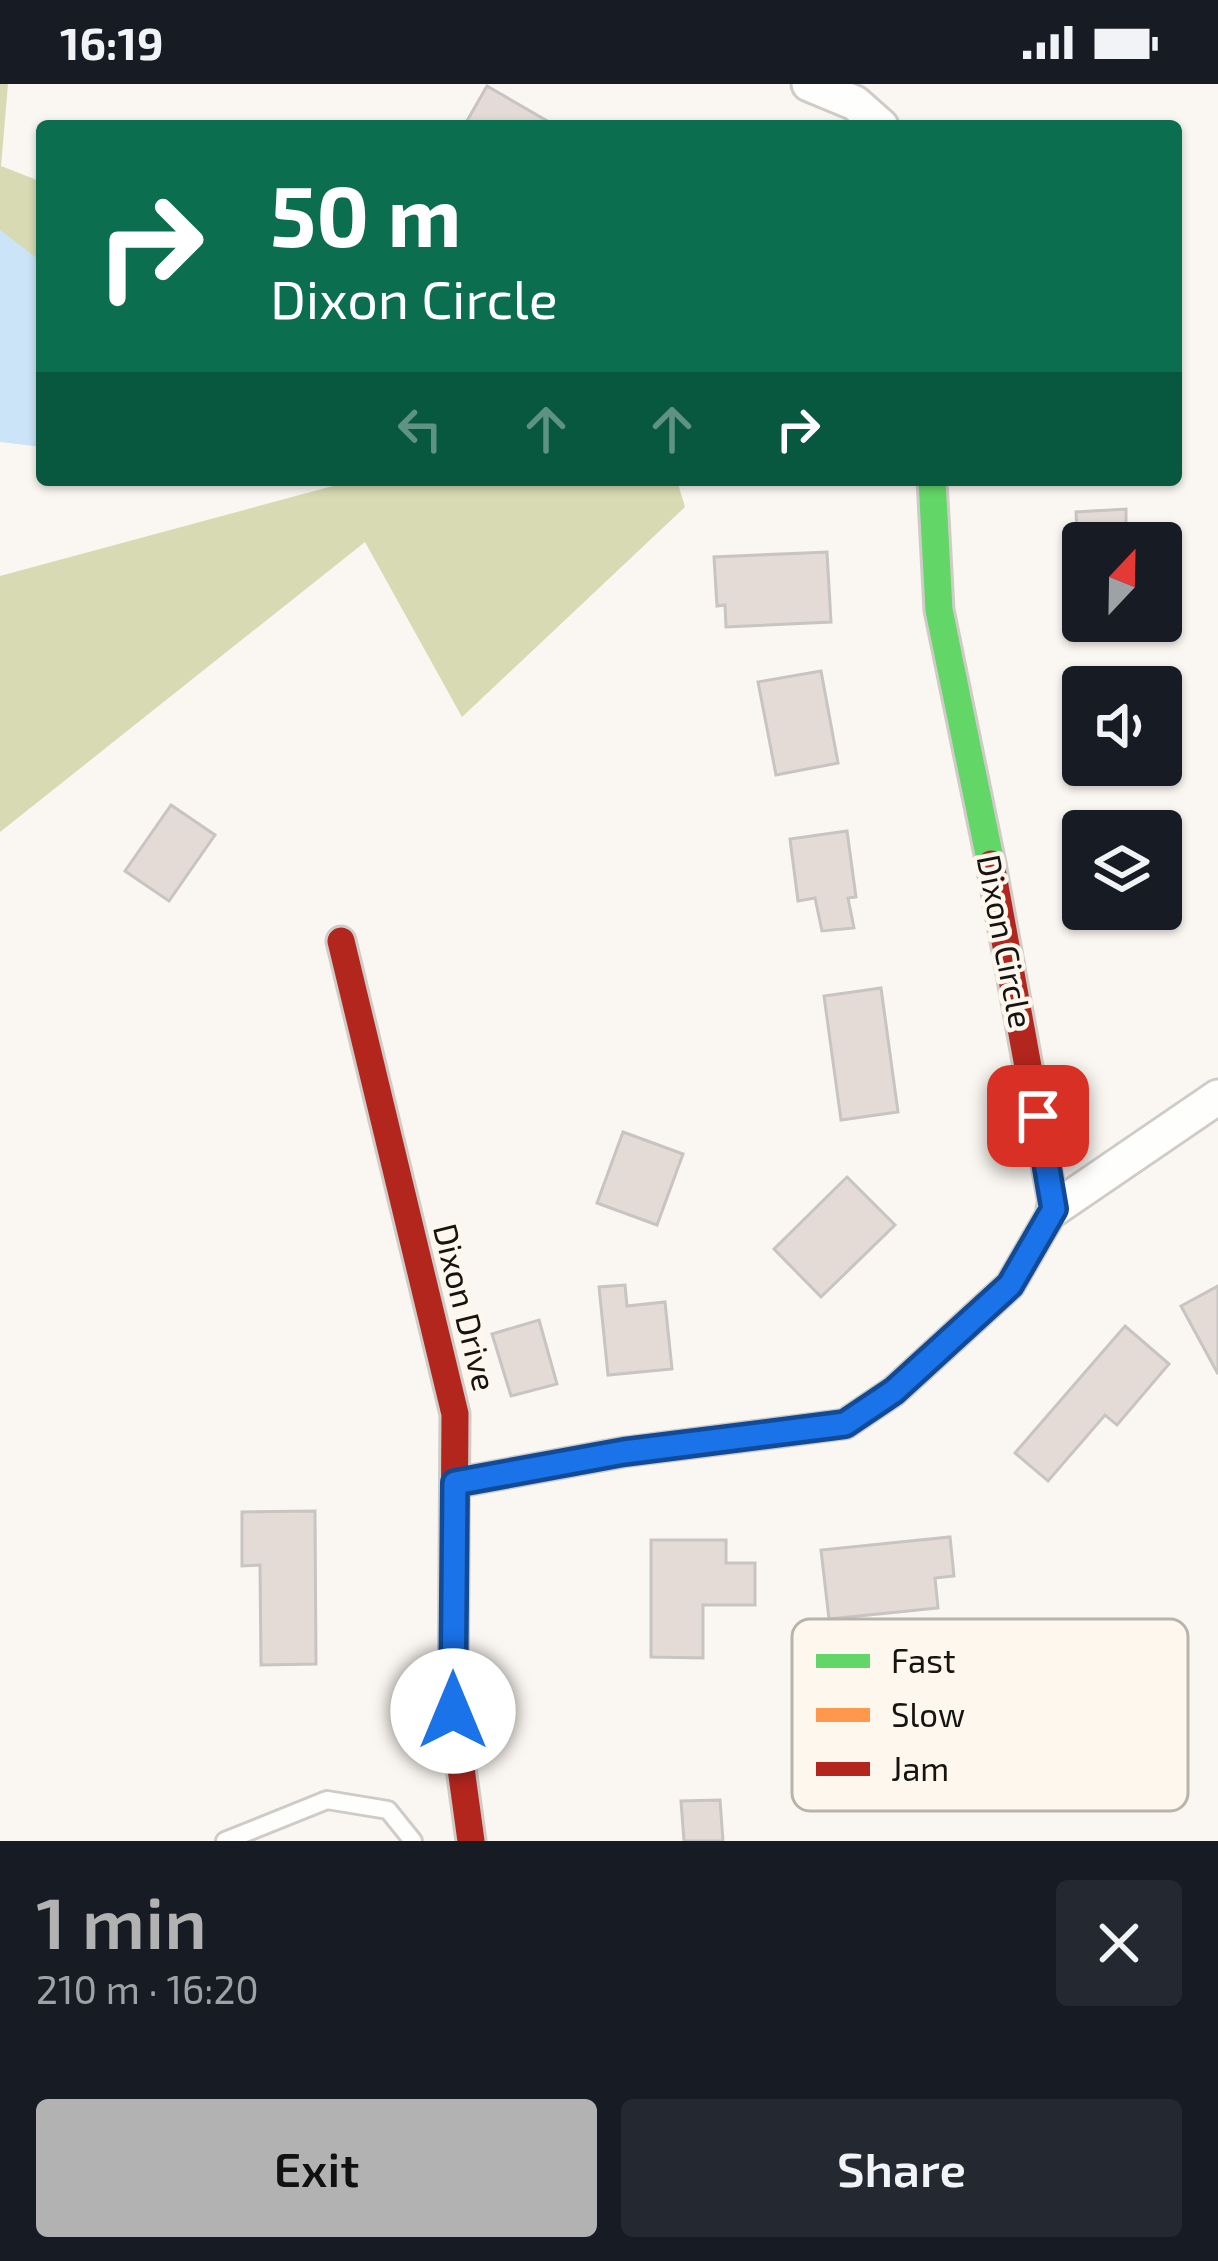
<!DOCTYPE html>
<meta charset="utf-8">
<style>
:root{--surface:#171b24;--page:#242831;--text:#f1f3f6;--muted:#9ea1a6;--accent:#b2b2b2}
body{margin:0;font-family:"Exo 2",sans-serif;background:var(--page);color:var(--text);height:100vh;display:flex;flex-direction:column;font-size:45px;white-space:nowrap}
*{box-sizing:border-box;margin:0}
p{font-size:39px;color:var(--muted)}
.icon{flex:none;width:66px;height:66px;fill:none;stroke:currentColor;stroke-width:2;stroke-linecap:round;stroke-linejoin:round}
.map{position:relative;height:1757px;overflow:hidden}
.panel{display:flex;flex-direction:column;background:var(--surface);flex:1}
.panel>*{flex:none}
.hud{position:absolute;left:36px;top:36px;width:1146px;height:366px;border-radius:12px;box-shadow:0 3px 9px #0004;background:#0b6e4f;color:#fff;overflow:hidden}
.needle{width:78px;rotate:22deg}
.tools{position:absolute;left:1062px;top:438px;display:grid;gap:24px}
.tools a{display:grid;place-items:center;width:120px;height:120px;border-radius:12px;background:var(--surface);box-shadow:0 3px 9px #0004;font-size:60px}
.pin{position:absolute;display:grid;place-items:center;width:102px;height:102px;color:#fff;margin:-51px;border-radius:24px;box-shadow:0 6px 18px #0006}
.me{position:absolute;width:132px;margin:-66px;rotate:0deg;stroke-linejoin:round;filter:drop-shadow(0 0 9px #0008)}
.turn{display:flex;align-items:center;gap:42px;height:252px;padding:0 36px;font-size:54px}
.turn .icon{width:156px;height:156px;stroke-width:2.5}
.turn b{display:block;font-size:84px;line-height:102px}
.lanes{display:flex;align-items:center;height:114px;padding:0 36px;background:#0003;justify-content:center;gap:60px;direction:ltr}
.lanes .off{opacity:.35}
.round{display:grid;place-items:center;flex:none;width:126px;height:126px;border-radius:12px;background:var(--page)}
.summary{display:flex;align-items:center;justify-content:space-between;height:204px;padding:0 36px}
h1{font-size:72px;font-weight:600;line-height:90px;color:var(--accent)}
.primary-button{display:flex;gap:24px;margin-top:auto;padding:24px 36px}
.primary-button a{flex:1;height:138px;border-radius:12px;background:var(--accent);color:#111;font-size:48px;font-weight:600;line-height:138px;text-align:center}
.primary-button a+a{background:var(--page);color:var(--text)}
.status{display:flex;justify-content:space-between;align-items:center;height:84px;padding:0 60px;background:var(--surface);direction:ltr}
.status svg{height:33px;fill:currentColor}
.map>svg:first-child{display:block}
.forest{fill:#d7dab2}
.water{fill:#cce4f7}
.building{fill:#e4dbd6;stroke:#c8c4c1;stroke-width:3}
.lines{fill:none;stroke-linecap:round;stroke-linejoin:round}
.lane-casing{stroke:#cfccc7;stroke-width:22}
.street-casing{stroke:#cfccc7;stroke-width:39}
.fast-casing{stroke:#cfccc7;stroke-width:33}
.slow-casing{stroke:#cfccc7;stroke-width:33}
.jam-casing{stroke:#cfccc7;stroke-width:33}
.lane{stroke:#fefefd;stroke-width:16}
.street{stroke:#fefefd;stroke-width:33}
.fast{stroke:#63d668;stroke-width:27}
.slow{stroke:#ff974d;stroke-width:27}
.jam{stroke:#b3261e;stroke-width:27}
.route-casing{stroke:#114b97;stroke-width:30}
.route{stroke:#1a73e8;stroke-width:21}
.labels{text-anchor:middle;dominant-baseline:central;stroke-width:9;stroke-linejoin:round;paint-order:stroke}
.street-label{font-size:33px;fill:#161410;stroke:#fef7ed}
.key{fill:#fef7ed;stroke:#b8b3ab;stroke-width:3}
.key-label{font-size:33px;fill:#161410}
</style>
<div class="status"><b>16:19</b><svg viewBox="0 0 49 12"><path d="M0 12V9h3v3zM5 12V6h3v6zM10 12V3h3v9zM15 12V0h3v12zM26 1h20v11H26zM47 4h2v5h-2z"/></svg></div>
<div class="map">
<svg width="1218" height="1757" viewBox="0 0 1218 1757">
<rect width="100%" height="100%" fill="#faf6f1"/>
<!-- forest -->
<g class="forest">
<path d="M0 0H8L1 82 42 98V216L0 184Z"/>
<path d="M331 396H677L685 423 462 633 365 458 0 748V492L333 402Z"/>
</g>
<!-- water -->
<path class="water" d="M0 146 42 178V363L0 358Z"/>
<!-- building -->
<g class="building">
<path d="M487 2 556 42H464Z"/>
<path d="M1126 425V459H1083L1080 519 1076 428Z"/>
<path d="M827 468 831 538 726 543 725 521 717 522 714 473Z"/>
<path d="M821 587 838 679 776 691 758 598Z"/>
<path d="M1079 637 1083 681H1161V639L1175 640 1176 696 1076 694Z"/>
<path d="M171 721 215 751 169 817 125 787Z"/>
<path d="M847 747 856 813 848 814 854 844 822 847 815 814 798 817 790 755Z"/>
<path d="M881 904 898 1028 841 1036 824 912Z"/>
<path d="M623 1048 683 1070 657 1141 597 1119Z"/>
<path d="M847 1093 895 1141 821 1213 774 1165Z"/>
<path d="M625 1201 627 1222 665 1218 672 1285 608 1291 599 1203Z"/>
<path d="M1218 1202V1290L1181 1222Z"/>
<path d="M539 1236 557 1300 511 1312 492 1250Z"/>
<path d="M1125 1242 1169 1280 1117 1341 1105 1331 1048 1397 1015 1369Z"/>
<path d="M315 1427 316 1580 261 1581 260 1481 242 1482V1428Z"/>
<path d="M950 1453 954 1492 935 1494 938 1524 829 1535 821 1466Z"/>
<path d="M651 1456H726V1479H755V1521H703V1574L651 1573Z"/>
<path d="M720 1716 723 1757H684L681 1717Z"/>
</g>
<g class="lines">
<!-- lane casing -->
<g class="lane-casing">
<path id="lane" d="M225 1757 327 1716 388 1726 413 1757"/>
</g>
<!-- street casing -->
<g class="street-casing">
<g id="street">
<path d="M809 0 855 19 881 42"/>
<path d="M1054 1125 1218 1013"/>
</g>
</g>
<!-- fast casing -->
<g class="fast-casing">
<path id="fast" d="M932 396 939 526 991 780"/>
</g>
<!-- slow casing -->
<g class="slow-casing">
<path id="slow" d="M455 1399 624 1368 845 1340 894 1307 975 1233"/>
</g>
<!-- jam casing -->
<g class="jam-casing">
<g id="jam">
<path d="M341 857 455 1330 453 1626 471 1757"/>
<path d="M975 1233 1010 1201 1054 1125 991 780"/>
</g>
</g>
<!-- lane -->
<use href="#lane" class="lane"/>
<!-- street -->
<use href="#street" class="street"/>
<!-- fast -->
<use href="#fast" class="fast"/>
<!-- slow -->
<use href="#slow" class="slow"/>
<!-- jam -->
<use href="#jam" class="jam"/>
</g>
<g class="lines">
<!-- route casing -->
<g class="route-casing">
<path id="route" d="M453 1627 455 1399 624 1368 845 1340 894 1307 1010 1201 1054 1125 1038 1032"/>
</g>
<!-- route -->
<use href="#route" class="route"/>
</g>
<g class="labels">
<!-- street labels -->
<g class="street-label">
<text transform="translate(1006 857) rotate(79)">Dixon Circle</text>
<text transform="translate(466 1223) rotate(76)">Dixon Drive</text>
</g>
</g>
<!-- legend -->
<rect x="792" y="1535" width="396" height="192" rx="18" class="key"/>
<rect x="816" y="1570" width="54" height="14" fill="#63d668"/>
<rect x="816" y="1624" width="54" height="14" fill="#ff974d"/>
<rect x="816" y="1678" width="54" height="14" fill="#b3261e"/>
<g class="key-label">
<text x="891" y="1589">Fast</text>
<text x="891" y="1643">Slow</text>
<text x="891" y="1697">Jam</text>
</g>
</svg>
<div class="tools">
<a><svg class="needle" viewBox="-14 -14 28 28"><path d="M0-13l5 13h-10z" fill="#e53935"/><path d="M0 13l5-13h-10z" fill="#9ea1a6"/></svg></a>
<a><svg class="icon" aria-label="sound" viewBox="0 0 24 24"><path d="M4 9h4l5-4v14l-5-4H4zM17 9q2 3 0 6"/></svg></a>
<a><svg class="icon" aria-label="layers" viewBox="0 0 24 24"><path d="M12 4l9 5-9 5-9-5zM3 14l9 5 9-5"/></svg></a>
</div>
<div class="pin" style="left:1038px;top:1032px;background:#d93025"><svg class="icon" aria-label="arrive" viewBox="0 0 24 24"><path d="M6 21V4h12l-3 4 3 4H6"/></svg></div>
<svg class="me" style="left:453px;top:1627px" viewBox="-20 -20 40 40"><circle r="19" fill="#fff"/><path d="M0-13L10 11 0 6-10 11z" fill="#1a73e8"/></svg>
<div class="hud">
<div class="turn"><svg class="icon" aria-label="right" viewBox="0 0 24 24"><path d="M7 20v-9h11M14 6l5 5-5 5"/></svg><div><b>50 m</b>Dixon Circle</div></div>
<div class="lanes"><svg class="icon off" aria-label="left" viewBox="0 0 24 24"><path d="M17 20v-9H6M10 6l-5 5 5 5"/></svg><svg class="icon off" aria-label="ahead" viewBox="0 0 24 24"><path d="M12 20V5M6 11l6-6 6 6"/></svg><svg class="icon off" aria-label="ahead" viewBox="0 0 24 24"><path d="M12 20V5M6 11l6-6 6 6"/></svg><svg class="icon" aria-label="right" viewBox="0 0 24 24"><path d="M7 20v-9h11M14 6l5 5-5 5"/></svg></div>
</div>
</div>
<section class="panel">
<div class="summary"><div><h1>1 min</h1><p>210 m · 16:20</p></div><a class="round"><svg class="icon" aria-label="close" viewBox="0 0 24 24"><path d="M6 6l12 12M18 6L6 18"/></svg></a></div>
<div class="primary-button"><a>Exit</a><a>Share</a></div>
</section>
